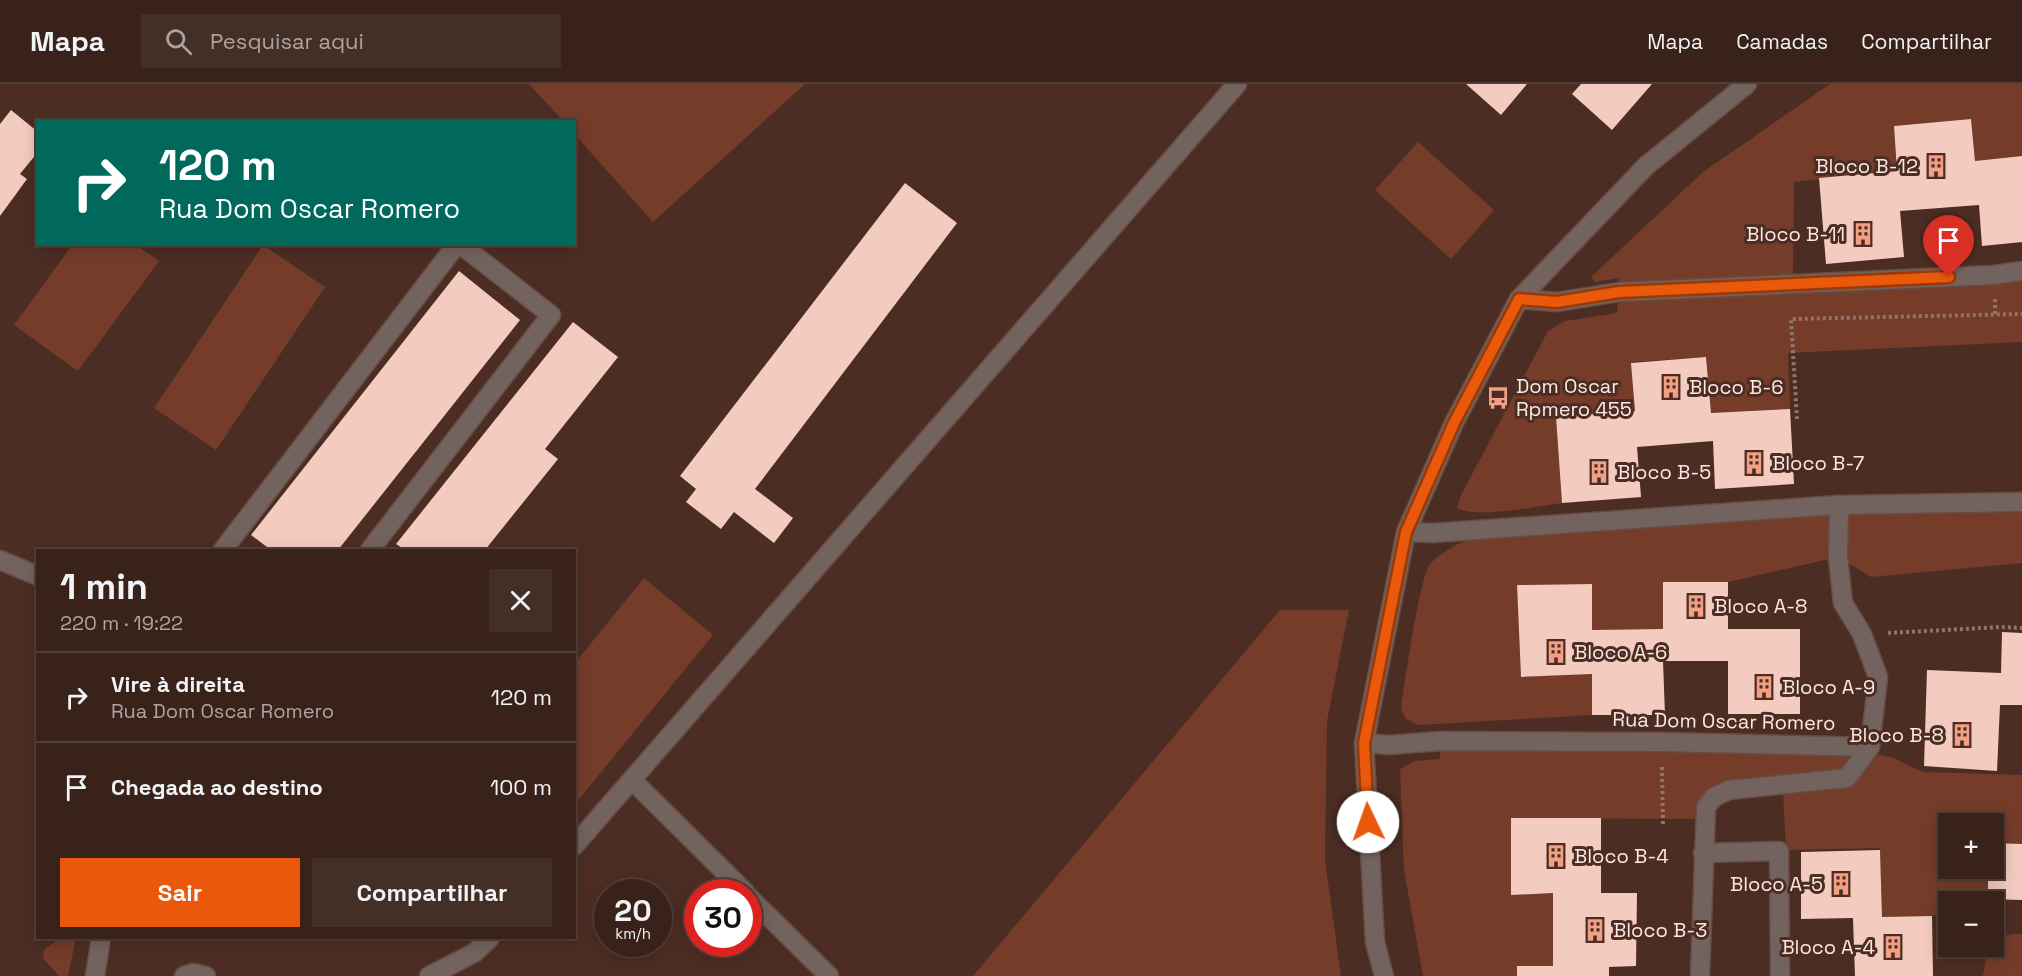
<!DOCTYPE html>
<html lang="pt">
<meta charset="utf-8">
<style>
:root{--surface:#39221a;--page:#442f27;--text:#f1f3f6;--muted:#aba4a2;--line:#533f39;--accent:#ea580c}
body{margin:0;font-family:"Space Grotesk",sans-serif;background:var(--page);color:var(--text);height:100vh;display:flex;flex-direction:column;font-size:22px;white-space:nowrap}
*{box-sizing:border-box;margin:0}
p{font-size:20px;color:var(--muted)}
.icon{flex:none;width:33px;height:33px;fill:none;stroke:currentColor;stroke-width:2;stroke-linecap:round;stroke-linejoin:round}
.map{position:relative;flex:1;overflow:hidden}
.panel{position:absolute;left:36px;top:465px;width:540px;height:390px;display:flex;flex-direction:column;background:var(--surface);border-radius:0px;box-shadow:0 3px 15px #0003,0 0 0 2px var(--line)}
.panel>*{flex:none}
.guide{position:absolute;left:36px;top:36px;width:540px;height:126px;border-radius:0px;box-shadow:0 3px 15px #0003,0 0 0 2px var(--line);background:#00695c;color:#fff;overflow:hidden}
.tools{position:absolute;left:1938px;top:729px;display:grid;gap:12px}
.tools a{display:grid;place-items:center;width:66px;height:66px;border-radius:0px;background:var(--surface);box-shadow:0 3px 15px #0003,0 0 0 2px var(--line);font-size:30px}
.speed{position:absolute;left:594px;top:795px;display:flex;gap:12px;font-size:30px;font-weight:700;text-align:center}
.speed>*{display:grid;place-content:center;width:78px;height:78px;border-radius:50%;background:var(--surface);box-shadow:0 3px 15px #0003,0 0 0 2px var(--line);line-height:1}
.speed small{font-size:15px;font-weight:400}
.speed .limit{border:9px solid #d22;background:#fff;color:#111}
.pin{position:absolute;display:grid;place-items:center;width:51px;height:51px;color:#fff;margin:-62px -26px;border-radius:50% 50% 50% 0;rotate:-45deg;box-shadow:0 0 6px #0007}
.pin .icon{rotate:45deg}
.me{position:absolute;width:66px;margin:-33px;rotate:357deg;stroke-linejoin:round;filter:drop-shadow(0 0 4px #0008)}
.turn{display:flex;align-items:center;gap:21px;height:126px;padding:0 24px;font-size:27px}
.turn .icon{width:78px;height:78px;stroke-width:2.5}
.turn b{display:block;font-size:42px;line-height:51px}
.round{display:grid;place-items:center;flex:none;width:63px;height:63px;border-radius:0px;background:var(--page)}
.summary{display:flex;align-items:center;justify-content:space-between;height:102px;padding:0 24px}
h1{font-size:36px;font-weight:800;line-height:45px}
.button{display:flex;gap:12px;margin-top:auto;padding:12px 24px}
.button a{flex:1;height:69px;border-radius:0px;background:var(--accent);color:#fff;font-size:24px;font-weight:800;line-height:69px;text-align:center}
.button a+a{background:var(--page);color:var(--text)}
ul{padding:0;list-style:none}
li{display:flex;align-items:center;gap:18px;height:90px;padding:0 24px;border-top:2px solid var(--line)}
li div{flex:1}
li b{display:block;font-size:22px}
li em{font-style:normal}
header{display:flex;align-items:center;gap:36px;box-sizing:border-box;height:84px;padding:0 30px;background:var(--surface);border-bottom:2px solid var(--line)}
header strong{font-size:28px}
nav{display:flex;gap:33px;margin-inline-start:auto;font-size:21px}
.search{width:420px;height:54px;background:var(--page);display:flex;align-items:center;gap:15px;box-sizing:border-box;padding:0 21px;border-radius:0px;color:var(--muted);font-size:22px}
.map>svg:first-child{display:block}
.green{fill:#753c2a}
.building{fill:#f4cbbf}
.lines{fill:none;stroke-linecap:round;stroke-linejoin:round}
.minor-casing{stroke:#684b41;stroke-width:21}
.path{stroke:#8f746b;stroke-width:4;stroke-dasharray:3 3;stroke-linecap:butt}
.minor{stroke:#73635e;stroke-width:18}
.route-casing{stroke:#983908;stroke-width:15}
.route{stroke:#ea580c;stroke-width:10}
.labels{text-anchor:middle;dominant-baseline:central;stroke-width:6;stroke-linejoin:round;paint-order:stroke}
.poi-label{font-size:20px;fill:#fde8e1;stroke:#4c2d23;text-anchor:start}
.street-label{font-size:20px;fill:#fde8e1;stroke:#4c2d23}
</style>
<header>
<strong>Mapa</strong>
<div class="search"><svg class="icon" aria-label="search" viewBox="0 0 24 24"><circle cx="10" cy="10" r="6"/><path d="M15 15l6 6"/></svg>Pesquisar aqui</div>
<nav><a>Mapa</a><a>Camadas</a><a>Compartilhar</a></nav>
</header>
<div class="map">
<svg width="2022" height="892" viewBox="0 0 2022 892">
<rect width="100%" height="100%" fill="#4c2d23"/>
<!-- green -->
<g class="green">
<path d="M529 0H805L653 138 575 51 574 38 563 37Z"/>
<path d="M1830 0H2022V72L1975 77 1971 35 1894 42 1897 87 1794 98 1793 200 2022 187V258L1788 269 1790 325 1711 329 1706 273 1632 278 1635 327 1556 333 1562 419C1540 422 1473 435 1457 424L1460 413 1548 247 1565 237 1617 229 1619 194 1595 198 1591 193 1703 88Z"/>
<path d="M1418 58 1494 126 1451 175 1375 106Z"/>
<path d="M73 160 136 161 159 177 78 287 14 241Z"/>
<path d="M263 161 325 203 216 366 154 324Z"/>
<path d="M2022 419V479L1871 493 1838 473 1728 498H1663V545L1592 546 1591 500 1517 501 1521 593 1592 590V631L1419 641 1406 635 1401 625C1404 603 1420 491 1430 480 1447 462 1473 454 1495 444Z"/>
<path d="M644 494 713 551 575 720V579Z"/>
<path d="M1280 526H1349L1327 637 1325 776 1341 892H973Z"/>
<path d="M1441 657 1870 669 1891 673 1923 688 2022 691V760L1994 759V740H1948V784L1988 785V817L1948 818V825L1932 832 1882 833 1880 764 1786 766 1783 708 1729 706 1705 735 1511 734V810L1553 809V882H1518L1517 892H1423L1404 786 1400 685 1414 677 1440 675Z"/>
<path d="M2013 850H2022V892H1983L1988 864 1994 862V859L2001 852Z"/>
<path d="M60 854H76L68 892H59L43 874 44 866Z"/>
</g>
<!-- building -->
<g class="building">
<path d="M1466 0H1527L1501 31Z"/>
<path d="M1581 0H1652L1612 46 1572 10Z"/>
<path d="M11 26 38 48V68L20 90 27 95 0 132V40Z"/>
<path d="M1971 35 1975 77 2022 72V158L1982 162 1979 121 1900 127 1904 173 1826 180 1819 94 1897 87 1894 42Z"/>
<path d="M905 99 957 139 755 405 793 434 774 459 734 428 721 445 686 418 696 405 680 392Z"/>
<path d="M459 187 520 236 338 466H271L251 451Z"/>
<path d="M573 238 618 273 545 365 558 375 485 466H405L396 460Z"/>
<path d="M1706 273 1711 329 1790 325 1794 400 1715 405 1713 357 1637 363 1641 413 1562 419 1556 333 1635 327 1631 279Z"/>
<path d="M1663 498H1728V545H1800V630H1728V577H1663L1665 631H1592V590L1521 593 1517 501 1592 500V546L1663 545Z"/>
<path d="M2002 548 2022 549V621H2000L1997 687 1924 682 1927 586 2001 589Z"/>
<path d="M1511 734H1601V809H1637L1636 882 1609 883V892H1517V882H1553V809L1511 811Z"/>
<path d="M1994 759 2022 760V816L1988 815V784H1994Z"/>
<path d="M1880 766 1882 833 1932 832 1933 892H1855L1853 834 1801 835V768Z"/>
</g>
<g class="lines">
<!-- minor casing -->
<g class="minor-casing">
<g id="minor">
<path d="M1519 215 1557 218 1619 208 1994 191 2022 187"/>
<path d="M1839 421 1838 473 1843 519 1862 550 1878 593 1870 663"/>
<path d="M1406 448 1433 449 1839 421 2022 418"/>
<path d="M223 466 457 160"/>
<path d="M370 466 551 231 460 160"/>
<path d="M0 476 38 492"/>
<path d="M1364 659 1389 661 1441 657 1662 658 1870 663 1847 694 1729 706 1714 713 1706 723 1700 892"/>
<path d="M632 696 745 808"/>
<path d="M574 762 1237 0"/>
<path d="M1703 769 1779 767 1780 892"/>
<path d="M748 812 829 892"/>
<path d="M95 892 101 854"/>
<path d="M184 892 193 889 206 892"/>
<path d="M429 892 474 869 490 854"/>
<path d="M1384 892 1375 858 1364 659 1406 448 1454 339 1519 215 1646 82 1747 0"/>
</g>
</g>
<!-- path -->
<g class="path">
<path d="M1995 215V231"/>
<path d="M1797 335 1791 235 2022 230"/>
<path d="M1888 549 2001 543 2022 544"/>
<path d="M1662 683 1663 742"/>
</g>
<!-- minor -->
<use href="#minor" class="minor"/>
</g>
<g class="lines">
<!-- route casing -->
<g class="route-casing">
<path id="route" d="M1368 738 1364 659 1406 448 1454 339 1519 215 1557 218 1619 208 1949 193"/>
</g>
<!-- route -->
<use href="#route" class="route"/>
</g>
<!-- icons -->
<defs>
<g id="building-bare" transform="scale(1.8)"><path d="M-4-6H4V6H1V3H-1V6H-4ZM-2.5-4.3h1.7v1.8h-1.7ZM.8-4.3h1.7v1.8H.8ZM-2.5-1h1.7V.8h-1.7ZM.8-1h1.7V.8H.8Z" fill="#f39f84" stroke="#4c2d23" stroke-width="2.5" paint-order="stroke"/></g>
<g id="bus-bare" transform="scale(1.8)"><path d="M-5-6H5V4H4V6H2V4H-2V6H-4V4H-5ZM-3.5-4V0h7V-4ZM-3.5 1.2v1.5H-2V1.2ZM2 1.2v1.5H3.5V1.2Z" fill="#f39f84" stroke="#4c2d23" stroke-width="2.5" paint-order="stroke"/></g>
</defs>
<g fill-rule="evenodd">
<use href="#building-bare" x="1936" y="82"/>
<use href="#building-bare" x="1863" y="150"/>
<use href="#building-bare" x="1671" y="303"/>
<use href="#bus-bare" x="1498" y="314"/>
<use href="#building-bare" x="1754" y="379"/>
<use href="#building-bare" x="1599" y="388"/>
<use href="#building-bare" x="1696" y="522"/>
<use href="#building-bare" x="1556" y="568"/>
<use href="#building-bare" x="1764" y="603"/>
<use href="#building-bare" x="1962" y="651"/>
<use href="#building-bare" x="1556" y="772"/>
<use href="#building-bare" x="1841" y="800"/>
<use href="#building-bare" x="1595" y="846"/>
<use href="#building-bare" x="1893" y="863"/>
</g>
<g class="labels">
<!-- poi labels -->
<g class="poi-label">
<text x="1918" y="82" text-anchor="end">Bloco B-12</text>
<text x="1845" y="150" text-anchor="end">Bloco B-11</text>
<text x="1516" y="302">Dom Oscar<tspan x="1516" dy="23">Rpmero 455</tspan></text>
<text x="1689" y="303">Bloco B-6</text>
<text x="1772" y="379">Bloco B-7</text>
<text x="1617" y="388">Bloco B-5</text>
<text x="1714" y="522">Bloco A-8</text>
<text x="1574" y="568">Bloco A-6</text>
<text x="1782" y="603">Bloco A-9</text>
<text x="1944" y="651" text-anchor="end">Bloco B-8</text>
<text x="1574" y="772">Bloco B-4</text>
<text x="1823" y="800" text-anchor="end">Bloco A-5</text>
<text x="1613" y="846">Bloco B-3</text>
<text x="1875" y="863" text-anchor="end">Bloco A-4</text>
</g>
<!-- street labels -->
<g class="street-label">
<text transform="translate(1724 637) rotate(1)">Rua Dom Oscar Romero</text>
</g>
</g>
</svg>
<div class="tools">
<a>+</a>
<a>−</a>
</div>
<div class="speed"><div>20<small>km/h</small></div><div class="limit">30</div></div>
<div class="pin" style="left:1949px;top:193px;background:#d93025"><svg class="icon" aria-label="arrive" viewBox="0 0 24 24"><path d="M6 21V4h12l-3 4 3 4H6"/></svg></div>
<svg class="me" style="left:1368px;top:738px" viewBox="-20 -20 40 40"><circle r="19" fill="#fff"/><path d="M0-13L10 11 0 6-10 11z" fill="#ea580c"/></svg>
<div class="guide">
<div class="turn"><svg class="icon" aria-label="right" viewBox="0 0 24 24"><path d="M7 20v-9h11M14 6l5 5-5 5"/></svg><div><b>120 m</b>Rua Dom Oscar Romero</div></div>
</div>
<section class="panel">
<div class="summary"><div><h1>1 min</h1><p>220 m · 19:22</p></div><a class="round"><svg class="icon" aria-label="close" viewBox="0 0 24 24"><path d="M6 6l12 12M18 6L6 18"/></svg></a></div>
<ul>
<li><svg class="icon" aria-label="right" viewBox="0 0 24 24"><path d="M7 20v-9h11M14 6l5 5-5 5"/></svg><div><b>Vire à direita</b><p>Rua Dom Oscar Romero</p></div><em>120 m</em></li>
<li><svg class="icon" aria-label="arrive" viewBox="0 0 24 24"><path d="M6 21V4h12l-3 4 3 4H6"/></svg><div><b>Chegada ao destino</b></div><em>100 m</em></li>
</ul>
<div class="button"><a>Sair</a><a>Compartilhar</a></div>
</section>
</div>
